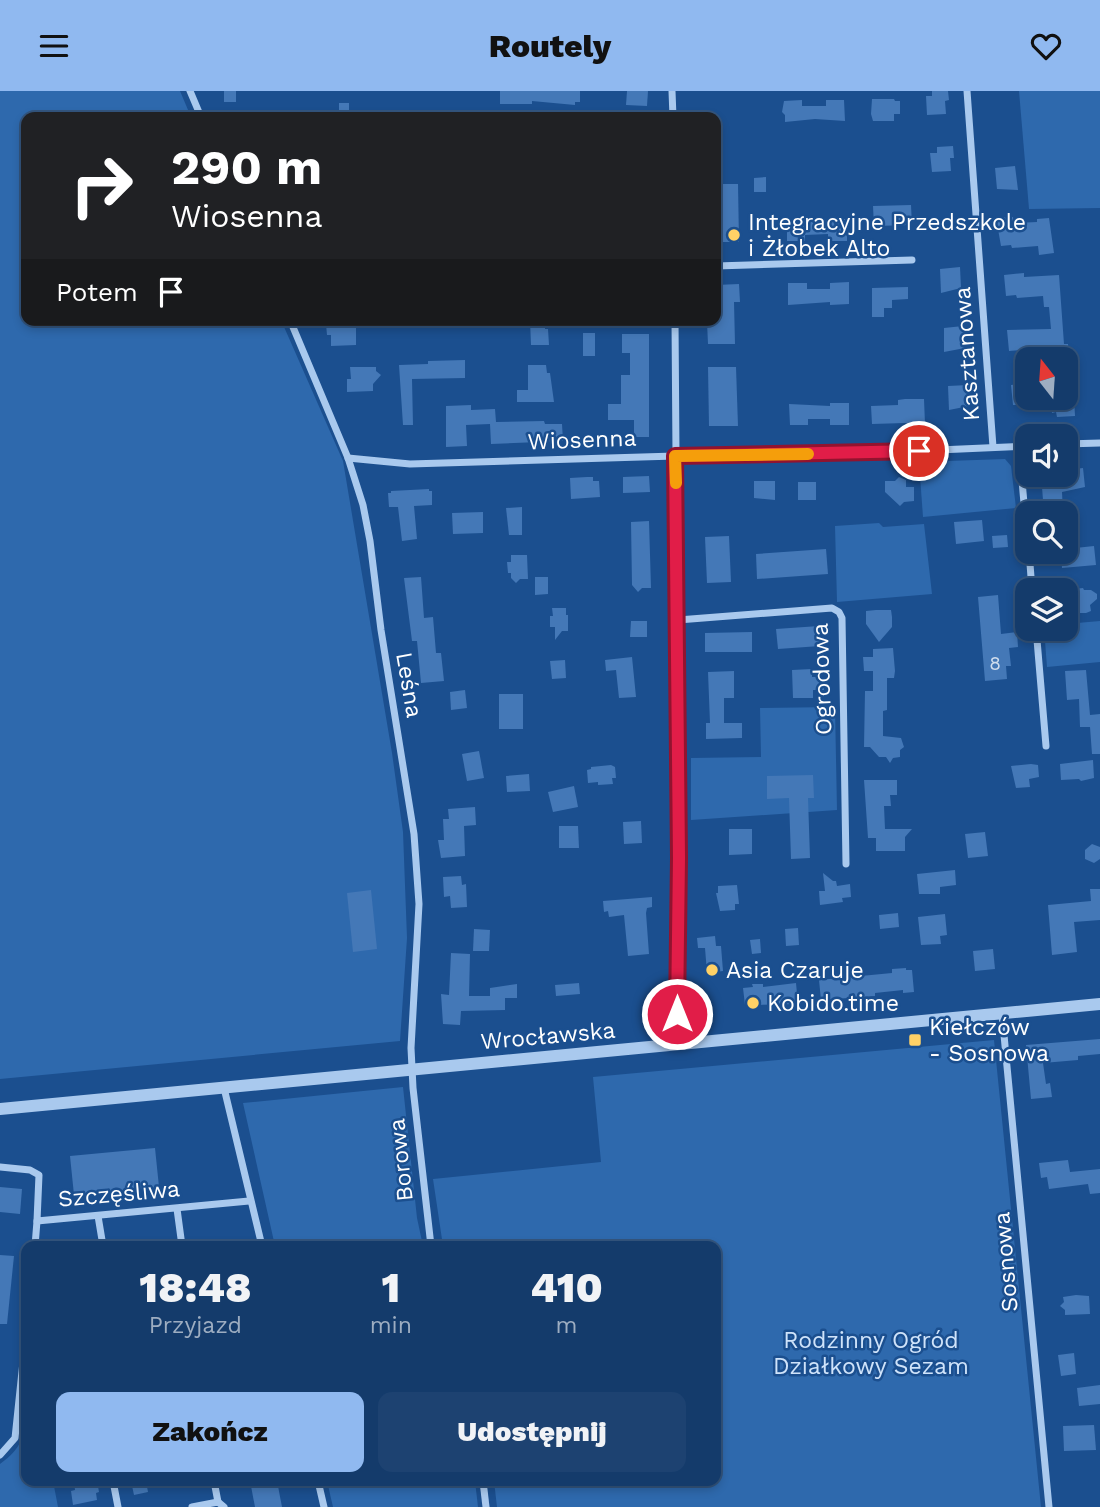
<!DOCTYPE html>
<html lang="pl">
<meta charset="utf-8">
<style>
:root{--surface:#143b6b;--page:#1d4271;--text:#f1f3f6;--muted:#9dadc1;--line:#33557e;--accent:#90b9f0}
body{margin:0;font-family:"Work Sans",sans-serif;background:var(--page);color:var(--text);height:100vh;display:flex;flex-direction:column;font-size:26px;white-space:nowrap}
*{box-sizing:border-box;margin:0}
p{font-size:23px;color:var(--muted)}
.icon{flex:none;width:38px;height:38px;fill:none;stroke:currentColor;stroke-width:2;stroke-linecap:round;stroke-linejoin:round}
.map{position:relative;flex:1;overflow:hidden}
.drawer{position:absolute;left:21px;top:1150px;width:700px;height:245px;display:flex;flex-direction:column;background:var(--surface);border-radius:14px;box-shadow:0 4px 10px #0003,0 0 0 2px var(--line)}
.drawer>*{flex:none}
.top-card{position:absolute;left:21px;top:21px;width:700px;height:214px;border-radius:14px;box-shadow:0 4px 10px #0003,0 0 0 2px var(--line);background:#202124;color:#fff;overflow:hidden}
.needle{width:46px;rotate:343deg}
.controls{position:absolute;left:1015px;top:256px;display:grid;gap:14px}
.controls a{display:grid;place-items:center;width:63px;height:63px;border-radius:14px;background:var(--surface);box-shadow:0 4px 10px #0003,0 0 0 2px var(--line);font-size:35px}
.pin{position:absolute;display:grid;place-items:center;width:60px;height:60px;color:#fff;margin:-30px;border:4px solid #fff;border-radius:50%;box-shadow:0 2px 7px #0007}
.me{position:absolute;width:77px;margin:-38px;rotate:0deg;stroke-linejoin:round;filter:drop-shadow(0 0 5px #0008)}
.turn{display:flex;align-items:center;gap:24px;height:147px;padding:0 35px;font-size:32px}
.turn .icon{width:91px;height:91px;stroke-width:2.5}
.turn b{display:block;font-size:49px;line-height:60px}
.then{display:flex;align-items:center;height:66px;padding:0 35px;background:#0003;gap:14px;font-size:26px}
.eta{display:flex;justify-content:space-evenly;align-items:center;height:119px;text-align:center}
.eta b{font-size:42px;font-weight:800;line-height:49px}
.button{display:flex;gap:14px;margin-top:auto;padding:14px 35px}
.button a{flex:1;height:80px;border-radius:14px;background:var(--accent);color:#111;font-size:28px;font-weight:800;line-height:80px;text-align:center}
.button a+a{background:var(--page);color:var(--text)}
header{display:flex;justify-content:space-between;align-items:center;height:91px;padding:0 35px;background:var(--accent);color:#111;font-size:32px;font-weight:800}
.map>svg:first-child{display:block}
.green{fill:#2e69ad}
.building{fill:#4478b7}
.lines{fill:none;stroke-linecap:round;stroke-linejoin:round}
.minor{stroke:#a9c9ee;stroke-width:7}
.tertiary{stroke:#a9c9ee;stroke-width:12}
.route-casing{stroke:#92132f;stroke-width:18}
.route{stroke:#e11d48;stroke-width:12}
.slow{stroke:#f59e0b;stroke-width:12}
.poi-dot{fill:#ffd166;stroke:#1b4f8f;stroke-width:2.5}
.labels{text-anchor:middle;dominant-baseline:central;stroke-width:5;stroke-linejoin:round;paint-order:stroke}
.number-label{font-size:19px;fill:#d0dded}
.poi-label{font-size:23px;fill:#fff;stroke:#1b4f8f;text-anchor:start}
.street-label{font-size:23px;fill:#fff;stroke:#1b4f8f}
.park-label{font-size:23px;fill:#cfe3fa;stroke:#1b4f8f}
</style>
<header><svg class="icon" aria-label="menu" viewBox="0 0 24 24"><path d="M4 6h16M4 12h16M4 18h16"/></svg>Routely<svg class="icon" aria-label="heart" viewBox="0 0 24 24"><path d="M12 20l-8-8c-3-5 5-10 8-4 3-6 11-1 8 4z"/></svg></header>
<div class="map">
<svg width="1100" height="1416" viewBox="0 0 1100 1416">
<rect width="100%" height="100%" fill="#1b4f8f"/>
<!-- green -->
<g class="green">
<path d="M0 0H180L191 26H26V229H281L343 370 392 662 403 741 407 847 400 950 0 988Z"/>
<path d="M1019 0H1100V117L1029 118Z"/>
<path d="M1005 368 1011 375 1016 417 923 426 919 371Z"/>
<path d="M879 432 883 436 924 433 932 503 837 511 835 435Z"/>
<path d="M1100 530V571L1047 576 1044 537H1066V533Z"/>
<path d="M835 616 837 719 691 729V667L761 666 760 617Z"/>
<path d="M994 949 1041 1416H497L494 1390H716V1155H443L433 1088 601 1071 593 986Z"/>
<path d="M403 996 417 1127 423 1155H275L243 1012Z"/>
<path d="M26 1321V1390H53L58 1416H0V1373C22 1357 24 1347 26 1321Z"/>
<path d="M327 1390H475L478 1416H333Z"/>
</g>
<!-- building -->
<g class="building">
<rect x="224" y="0" width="12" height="11"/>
<path d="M500 0H580V11H575V14L532 10V13H500Z"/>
<path d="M627 0H648L647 15 626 14Z"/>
<path d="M932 0H948L949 9 945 10 946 23 927 24 926 5H932Z"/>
<path d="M872 8H894L895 10H900V23H894V30H873L871 23Z"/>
<path d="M802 9V15H826V9H844L845 30 815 28 785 31V24L782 21 784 10Z"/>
<rect x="339" y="12" width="10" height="14"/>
<path d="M953 55 954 67H950L951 80 932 81 930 62H937V56Z"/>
<path d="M1015 75 1018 99 997 98 995 77Z"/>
<path d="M766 86V101H754V87Z"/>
<path d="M716 93H738L739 151H716Z"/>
<path d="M911 114 912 134 874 135 873 115Z"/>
<path d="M1013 126 1014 132 1037 131V128L1049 127 1054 162 1039 164 1038 155 1012 157 1011 154 1001 155 996 127Z"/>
<path d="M828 128H847V150H828V143L805 144V150H787V129L816 130H828Z"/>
<path d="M960 176 961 197 941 202 940 178Z"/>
<path d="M1024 182V186L1059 184 1064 253H1068L1069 268H1048L1047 259 1020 262V259L1009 260 1007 239 1051 238 1049 216H1044L1043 205 1017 207 1016 204 1006 205 1004 184Z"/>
<path d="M849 191V213L830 214V211L788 214V192H807V198H830V192Z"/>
<path d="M739 193 740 211H734L735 253H708L707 231H716V194Z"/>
<path d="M908 196V208L892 209V217H884V226H872V197Z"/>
<path d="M530 229H545V238H548L549 254H531Z"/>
<path d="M356 232V254L331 255V244H327L326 233Z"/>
<path d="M963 235 965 257 944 261V237Z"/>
<rect x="583" y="242" width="12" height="23"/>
<path d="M622 243H649V346H634V329H608V313H621V284H630V262H622Z"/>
<path d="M465 269V287L412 288 413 334H403L399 274 428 273V270Z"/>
<path d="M528 274H546L547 282H550L554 311H517V299H528Z"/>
<path d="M350 276H376V280L381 284 373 293V300L347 301V288H351Z"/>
<path d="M708 276H736L738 335H709Z"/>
<path d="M1027 292V306H1074L1075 325 1057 326 1056 321 1052 322 1051 314 1024 316V314H1013L1011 294Z"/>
<path d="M968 294 969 315 949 319 948 295Z"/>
<path d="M905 308H924L925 333 918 336 915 333 905 332 872 333 871 315 898 314V309Z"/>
<path d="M830 312H849V334H830V328H808V334H790L789 313 830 315Z"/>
<path d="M471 314V319L495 318 496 331 544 330 545 333H562L563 350 491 353 490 333 466 334 467 355 446 356V315Z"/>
<path d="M1083 377 1085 396 1062 401 1063 422H1044L1041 383H1066V379Z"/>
<path d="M649 385 650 401 623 402V386Z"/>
<path d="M587 386H593V390H599L600 406 571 408 570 387Z"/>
<path d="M899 386 906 389V396H914V410L904 411 900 415 885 401V390H895Z"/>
<path d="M754 390H775V409L754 407Z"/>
<rect x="798" y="391" width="18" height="18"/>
<path d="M429 398V400H432V414L414 415 417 448 402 450 398 416H389L388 402H391V400Z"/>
<path d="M522 416V444H509L506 417Z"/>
<path d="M483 421V442L453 443 452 422Z"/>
<path d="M982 429 984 450 956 453 954 431Z"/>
<path d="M649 430 651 497H642L638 501 632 494 631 431Z"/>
<path d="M1007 444 1008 456 993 457 992 445Z"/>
<path d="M729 445 731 491 707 492 705 446Z"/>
<path d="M1094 455 1096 474 1062 477 1061 460H1066V458Z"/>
<path d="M826 458 828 483 757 488 756 463Z"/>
<path d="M511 464H527L528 488H520L516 492 511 487V482H508L507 471H511Z"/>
<path d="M421 486 424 527 433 526 436 562H441L444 590 421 592 417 550H412L404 487Z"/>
<path d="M535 486H548V503L535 504Z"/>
<path d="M1083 497 1084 499H1091L1097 503V508L1090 514 1091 520 1086 522H1074V516H1069V512L1066 513V499Z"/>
<path d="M998 504 1001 543 1017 541 1018 556 1009 557 1011 575H1006L1007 588 985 590 978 506Z"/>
<path d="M552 517H566V524H568V540H562L555 549V536H550V525H553Z"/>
<path d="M876 519H891L892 526V536L879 551 866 533V520Z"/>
<path d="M631 530H647V546H630Z"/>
<path d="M819 535 820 555 778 558 776 538Z"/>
<path d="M752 541V561H705V542Z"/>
<path d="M893 557 895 580 894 587H887V619L883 620V645L901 647 904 656 900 659V666L893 667 890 672 886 666H879L870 656H864L865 600H873V580H864L863 566H873V558Z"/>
<path d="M632 566 636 606 619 607 616 579 606 580 605 569Z"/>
<path d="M565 569 566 587 552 588 550 570Z"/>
<path d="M812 578V586H824V599H813V607H793L792 579Z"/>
<path d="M1086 579 1090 624 1100 623V663H1092L1090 636H1080L1079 608 1067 609 1065 580Z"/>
<path d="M734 580V607H724V632H742V647L706 648V632H710L708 581Z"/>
<path d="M465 599 467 617 451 619 450 601Z"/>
<rect x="499" y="603" width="24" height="35"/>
<path d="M479 660 484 687 467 690 462 663Z"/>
<path d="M1093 669 1094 687 1081 690 1079 688 1061 689 1060 673Z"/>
<path d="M1031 673 1038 674 1039 686 1029 688 1030 696 1016 697 1011 675Z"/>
<path d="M611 674 615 676 616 687H612L613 693 598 694V691L588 692 587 679 591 678V676Z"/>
<path d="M529 683 530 700 507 701 506 685Z"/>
<path d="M813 684 814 707H808L810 767 791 768 789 707 767 708V685Z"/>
<path d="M864 689H897V704H890L891 715H884L885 738H912L905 746V760H876V747H868Z"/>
<path d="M574 695 578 716 553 721 548 701Z"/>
<path d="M475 716 476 734 464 735 465 765 441 767 438 749H444L443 728H449L448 718Z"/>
<path d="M641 730 642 752 624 753 623 731Z"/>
<path d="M559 735H578L579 757H559Z"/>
<path d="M729 738H752V763L729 764Z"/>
<path d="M985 741 988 765 968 767 965 743Z"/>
<path d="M1092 753 1100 756V768L1094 772 1085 768V759Z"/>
<path d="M955 779 956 794 940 796V803H919L917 783Z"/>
<path d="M823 782 833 790H836L837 795 850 793 851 806 842 807 843 811 820 814 819 800H825Z"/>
<path d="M461 785 462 794 466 793 467 816 451 817 450 805 444 806 443 786Z"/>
<path d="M737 794 739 813H735V819L720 820 716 802H718V795Z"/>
<path d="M1090 798H1100V829L1074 831 1077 861 1052 864 1048 814 1091 810Z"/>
<path d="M371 799 377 858 353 861 347 802Z"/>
<path d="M652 806V816L647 817 646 822 649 863 628 865 624 824 609 826 608 820 604 821 603 810Z"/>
<path d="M898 822 899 836 880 838 879 824Z"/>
<path d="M945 823 947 844 940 845 941 853 921 854 918 826Z"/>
<path d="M798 837 799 854 786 855 785 838Z"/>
<path d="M474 838 490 839 489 860H473Z"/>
<path d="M715 845 716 855H721L723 880 707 882 705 857H698L697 847Z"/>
<path d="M760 848 761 862 752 863 750 849Z"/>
<path d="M993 858 995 878 975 880 973 860Z"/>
<path d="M451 862 470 863 469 905H490V897L517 893V907H505V919L461 920 460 934 443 933 441 903 449 904Z"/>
<path d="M906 877V879H912L914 901 903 902V899L875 902V905L821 909 819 889 892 882V878Z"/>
<path d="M579 892 580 903 556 905 555 894Z"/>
<path d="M796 892 798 913 745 914 743 897 753 896 752 893H763V896Z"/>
<path d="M1100 948V963L1078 965V969L1043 972 1046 993 1050 992 1052 1006 1031 1008 1026 954Z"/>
<path d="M155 1057 159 1096 74 1104 70 1065Z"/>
<path d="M1068 1069 1070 1081 1100 1078V1102L1090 1103 1088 1093 1049 1098 1047 1086 1041 1087 1039 1072Z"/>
<path d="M0 1096 22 1098 20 1123 0 1121Z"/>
<path d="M0 1164 14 1165 7 1233H0Z"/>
<path d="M1076 1204 1089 1205 1090 1223 1065 1224V1219L1060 1215 1064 1211 1063 1206Z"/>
<path d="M1074 1262 1076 1283 1061 1285 1058 1264Z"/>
<path d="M1100 1294V1313L1079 1315 1077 1297Z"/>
<path d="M1094 1334 1096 1359 1064 1360 1063 1335Z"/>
<path d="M74 1390H97L99 1401 96 1402 97 1409 73 1414 71 1400 75 1399Z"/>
<path d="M131 1390H146L148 1401 134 1404Z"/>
<path d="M250 1390H277L282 1416H255Z"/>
</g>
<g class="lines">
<!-- minor -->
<g class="minor">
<path d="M190 0 201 26"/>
<path d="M672 0 673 26"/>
<path d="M967 0 993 356"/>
<path d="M716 175 912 169"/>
<path d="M290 229 348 367 363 414 370 450 381 539 414 743 419 813 411 957 413 997 431 1155"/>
<path d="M675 229 679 767 678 954"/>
<path d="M1066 353 1100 352"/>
<path d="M1019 356 1027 446"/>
<path d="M348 367 410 373 675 365 870 362 1027 355"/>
<path d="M1029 460 1032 499"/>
<path d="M678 529 832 517 839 521 842 527 846 773"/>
<path d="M1036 537 1046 655"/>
<path d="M1002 923 1049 1416"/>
<path d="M224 997 262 1155"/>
<path d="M0 1076 30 1079 39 1084 37 1130 249 1110"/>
<path d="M177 1118 182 1155"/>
<path d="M98 1125 103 1155"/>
<path d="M35 1155 37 1130"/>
<path d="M0 1364 15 1347 26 1242"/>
<path d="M113 1390 118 1416"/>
<path d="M214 1390 218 1411"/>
<path d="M318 1390 324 1416"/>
<path d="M483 1390 486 1416"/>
<path d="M192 1416 218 1411 224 1416"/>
</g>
<!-- tertiary -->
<path class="tertiary" d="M0 1018 1100 913"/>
</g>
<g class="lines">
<!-- route casing -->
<g class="route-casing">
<path id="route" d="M677 923 679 767 675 365 919 360"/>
</g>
<!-- route -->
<use href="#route" class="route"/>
<!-- slow -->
<path class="slow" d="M676 392 675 365 808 363"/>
</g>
<!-- markers -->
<g class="poi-dot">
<circle cx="734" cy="144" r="7"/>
<circle cx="712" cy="879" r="7"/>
<circle cx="753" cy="912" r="7"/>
<rect x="908" y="942" width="14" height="14" rx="3.5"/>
</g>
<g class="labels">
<!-- number labels -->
<g class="number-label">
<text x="995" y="572">8</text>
</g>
<!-- poi labels -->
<g class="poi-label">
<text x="748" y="131">Integracyjne Przedszkole<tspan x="748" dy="26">i Żłobek Alto</tspan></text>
<text x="726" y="879">Asia Czaruje</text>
<text x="767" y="912">Kobido.time</text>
<text x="929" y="936">Kiełczów<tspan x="929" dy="26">- Sosnowa</tspan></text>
</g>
<!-- street labels -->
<g class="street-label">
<text transform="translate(967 263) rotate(-94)">Kasztanowa</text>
<text transform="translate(582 349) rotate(-2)">Wiosenna</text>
<text transform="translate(822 588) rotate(-92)">Ogrodowa</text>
<text transform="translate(409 594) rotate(80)">Leśna</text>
<text transform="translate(548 945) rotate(-5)">Wrocławska</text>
<text transform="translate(401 1069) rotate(-96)">Borowa</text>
<text transform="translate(119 1103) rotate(-5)">Szczęśliwa</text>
<text transform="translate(1006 1171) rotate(-95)">Sosnowa</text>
</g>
<!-- park labels -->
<g class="park-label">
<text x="871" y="1249">Rodzinny Ogród<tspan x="871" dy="26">Działkowy Sezam</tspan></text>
</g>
</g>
</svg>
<div class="controls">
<a><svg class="needle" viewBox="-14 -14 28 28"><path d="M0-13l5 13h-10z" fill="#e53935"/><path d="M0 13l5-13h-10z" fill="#9dadc1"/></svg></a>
<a><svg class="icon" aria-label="sound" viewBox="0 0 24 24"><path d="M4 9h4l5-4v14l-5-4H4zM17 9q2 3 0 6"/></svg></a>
<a><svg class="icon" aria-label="search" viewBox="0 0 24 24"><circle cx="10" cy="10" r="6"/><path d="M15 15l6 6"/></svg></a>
<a><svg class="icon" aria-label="layers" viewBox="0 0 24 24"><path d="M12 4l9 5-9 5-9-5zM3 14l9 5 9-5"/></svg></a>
</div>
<div class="pin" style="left:919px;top:360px;background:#d93025"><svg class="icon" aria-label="arrive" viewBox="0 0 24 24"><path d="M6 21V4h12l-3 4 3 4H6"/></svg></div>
<svg class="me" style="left:677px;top:923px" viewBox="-20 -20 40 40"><circle r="17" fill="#e11d48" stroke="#fff" stroke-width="3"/><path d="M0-11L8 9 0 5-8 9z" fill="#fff"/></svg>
<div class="top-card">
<div class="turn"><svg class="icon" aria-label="right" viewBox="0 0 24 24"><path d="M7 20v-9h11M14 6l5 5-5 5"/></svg><div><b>290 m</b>Wiosenna</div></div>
<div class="then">Potem<svg class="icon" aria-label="arrive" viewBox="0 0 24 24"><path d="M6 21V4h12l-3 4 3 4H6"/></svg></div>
</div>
<section class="drawer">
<div class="eta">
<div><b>18:48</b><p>Przyjazd</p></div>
<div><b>1</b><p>min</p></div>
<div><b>410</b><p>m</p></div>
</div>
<div class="button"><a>Zakończ</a><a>Udostępnij</a></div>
</section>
</div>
